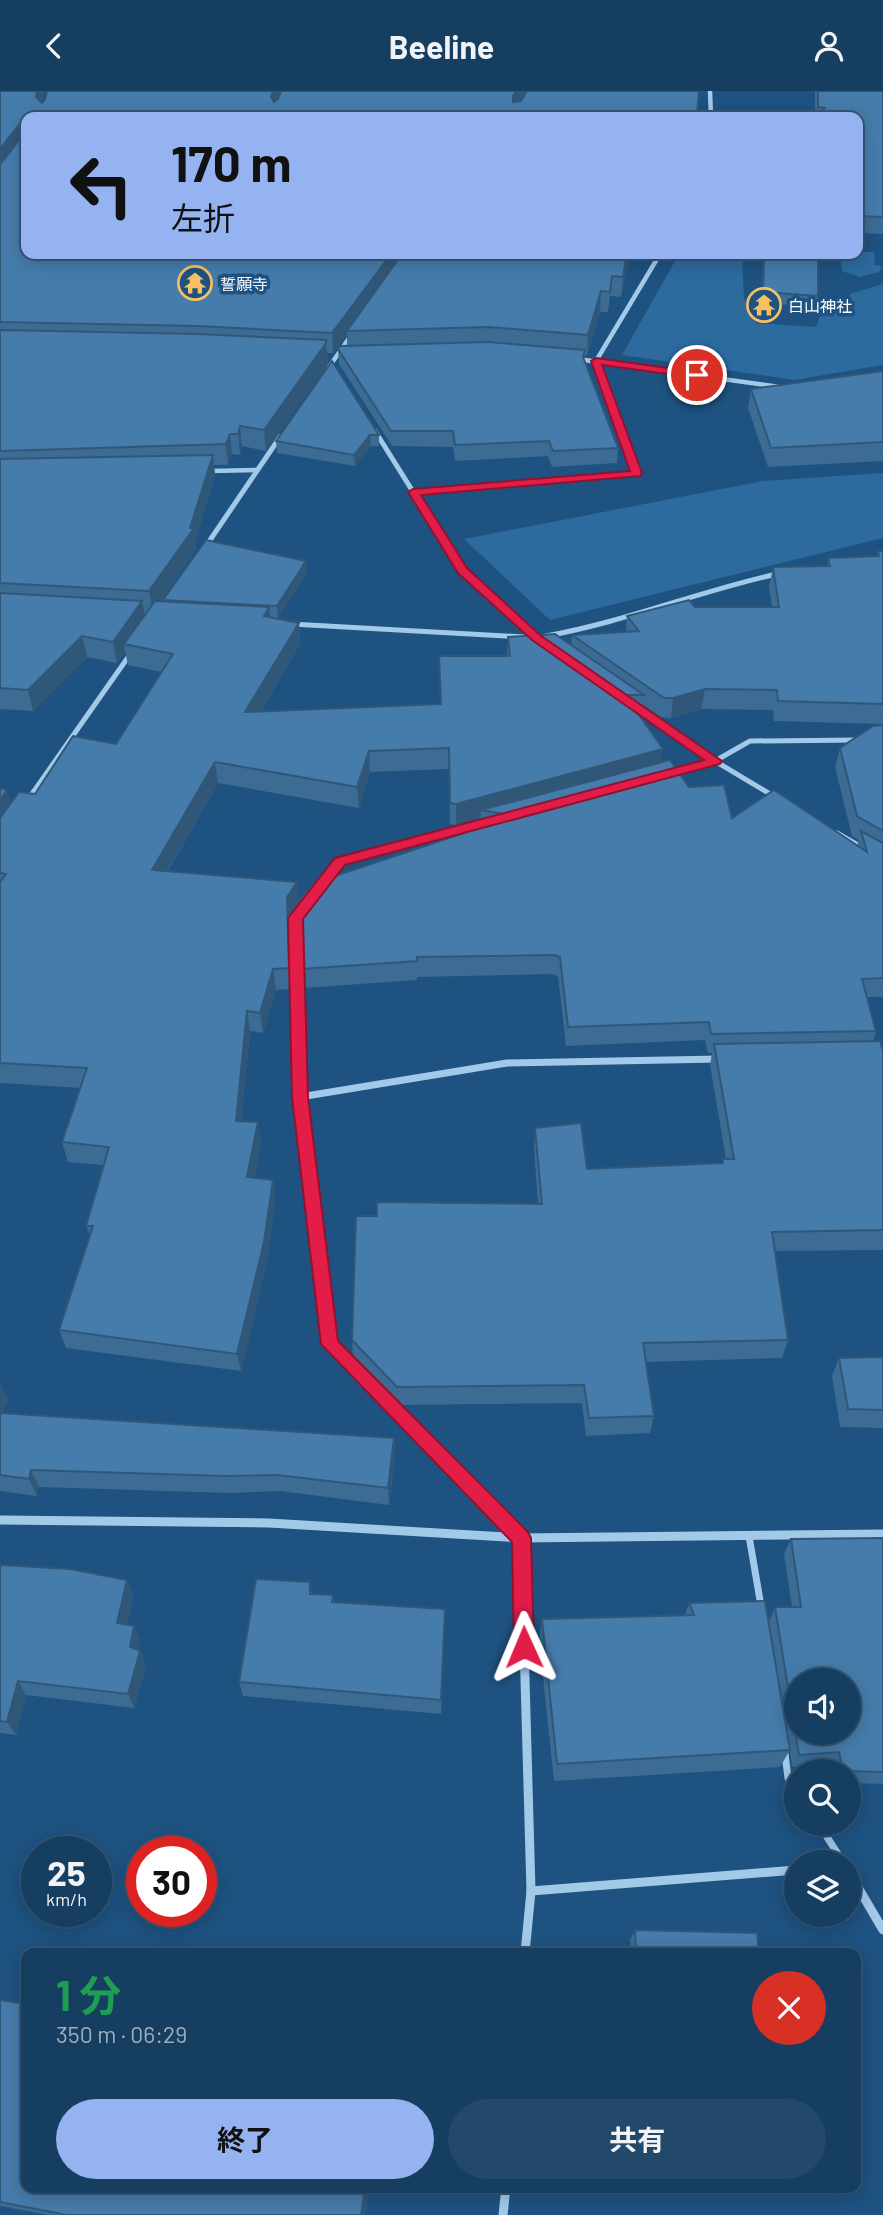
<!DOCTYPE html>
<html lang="ja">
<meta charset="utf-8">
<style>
:root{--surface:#163e61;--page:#23496a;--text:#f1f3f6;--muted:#9eaebd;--line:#355776;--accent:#95b2f1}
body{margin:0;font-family:Barlow,"Noto Sans JP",sans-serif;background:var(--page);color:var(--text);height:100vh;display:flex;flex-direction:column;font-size:26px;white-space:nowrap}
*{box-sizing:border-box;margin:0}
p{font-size:23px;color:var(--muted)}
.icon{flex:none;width:38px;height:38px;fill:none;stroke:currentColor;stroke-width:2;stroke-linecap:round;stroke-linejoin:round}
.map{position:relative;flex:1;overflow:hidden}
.details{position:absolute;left:21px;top:1857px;width:840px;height:245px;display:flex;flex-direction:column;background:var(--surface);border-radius:14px;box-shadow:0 4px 18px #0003,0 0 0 2px var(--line)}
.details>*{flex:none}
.guide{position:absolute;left:21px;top:21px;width:842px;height:147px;border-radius:14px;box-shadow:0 4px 18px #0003,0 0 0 2px var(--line);background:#95b2f1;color:#111;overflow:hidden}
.fabs{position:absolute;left:784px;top:1577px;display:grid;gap:14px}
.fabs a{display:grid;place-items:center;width:77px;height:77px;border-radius:50%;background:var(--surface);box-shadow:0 4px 18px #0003,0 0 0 2px var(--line);font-size:35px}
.speed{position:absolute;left:21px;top:1745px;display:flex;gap:14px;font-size:35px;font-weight:700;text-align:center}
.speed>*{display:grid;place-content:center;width:91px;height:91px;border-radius:50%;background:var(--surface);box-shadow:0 4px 18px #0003,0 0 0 2px var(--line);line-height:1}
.speed small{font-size:18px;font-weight:400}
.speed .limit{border:10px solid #d22;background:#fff;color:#111}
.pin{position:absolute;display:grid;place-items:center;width:60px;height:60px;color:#fff;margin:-30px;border:4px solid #fff;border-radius:50%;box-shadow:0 2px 7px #0007}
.me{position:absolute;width:77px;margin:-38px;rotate:359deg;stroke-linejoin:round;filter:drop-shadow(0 0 5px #0008)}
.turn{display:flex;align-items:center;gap:24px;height:147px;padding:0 35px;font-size:32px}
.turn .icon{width:91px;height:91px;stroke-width:2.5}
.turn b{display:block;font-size:49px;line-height:60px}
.round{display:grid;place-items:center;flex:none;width:74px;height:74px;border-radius:37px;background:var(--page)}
.summary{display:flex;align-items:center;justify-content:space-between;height:119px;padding:0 35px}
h1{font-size:42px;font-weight:700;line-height:52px;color:#1e9e55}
.button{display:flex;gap:14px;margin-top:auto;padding:14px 35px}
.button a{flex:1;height:80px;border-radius:42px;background:var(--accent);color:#111;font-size:28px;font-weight:700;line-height:80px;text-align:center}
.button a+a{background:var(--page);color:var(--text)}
header{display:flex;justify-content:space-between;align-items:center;height:91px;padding:0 35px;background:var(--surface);font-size:32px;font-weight:700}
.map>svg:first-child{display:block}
.green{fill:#2d6a9e}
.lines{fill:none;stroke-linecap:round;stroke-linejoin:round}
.service-far2{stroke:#a3c9e9;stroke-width:2.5}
.service-far1{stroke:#a3c9e9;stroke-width:4.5}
.service{stroke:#a3c9e9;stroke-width:7}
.minor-far3{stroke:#a3c9e9;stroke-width:4.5}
.minor-far2{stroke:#a3c9e9;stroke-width:5}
.minor-far1{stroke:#a3c9e9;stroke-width:7}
.minor{stroke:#a3c9e9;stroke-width:9}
.wall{fill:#3c6b93}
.shaded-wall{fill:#315778}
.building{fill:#467cab;stroke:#315778;stroke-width:2;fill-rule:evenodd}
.route{fill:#e11d48;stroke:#92132f;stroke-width:2}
.labels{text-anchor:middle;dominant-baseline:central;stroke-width:7;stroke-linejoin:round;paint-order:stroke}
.far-poi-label{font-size:16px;fill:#fff;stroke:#1e5281;text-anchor:start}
</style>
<header><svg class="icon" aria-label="back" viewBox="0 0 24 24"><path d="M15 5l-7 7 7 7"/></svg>Beeline<svg class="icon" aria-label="person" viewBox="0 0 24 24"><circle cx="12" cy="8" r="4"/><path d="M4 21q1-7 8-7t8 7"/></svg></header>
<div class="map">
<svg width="883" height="2124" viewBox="0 0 883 2124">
<rect width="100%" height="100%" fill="#1e5281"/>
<!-- green -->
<g class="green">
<path d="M858 161H874L875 174 882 175 879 181 860 186 842 180 840 163Z"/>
<path d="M679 163H742L744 207 756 232 816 236 824 214 846 215 850 203 883 193V274L795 289 622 264Z"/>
<path d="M883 382V447L550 529 464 448 763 390Z"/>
</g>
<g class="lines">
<!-- service-far2 -->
<path class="service-far2" d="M596 270 621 339"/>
<!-- service-far1 -->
<g class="service-far1">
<path d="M210 380 257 379"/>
<path d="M413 401 636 382 620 337"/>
</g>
<!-- service -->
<g class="service">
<path d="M749 1445 761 1515"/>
<path d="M785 1663 788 1687 796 1699"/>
<path d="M818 1732 843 1771"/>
</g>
<!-- minor-far3 -->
<g class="minor-far3">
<path d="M710 0 711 26"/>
<path d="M577 268 780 296"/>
<path d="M596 270 660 163"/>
<path d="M329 276 352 243"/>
</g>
<!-- minor-far2 -->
<g class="minor-far2">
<path d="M375 340 462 479 540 549"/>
<path d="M206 455 280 346"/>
<path d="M291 533 524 546"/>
<path d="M546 545C625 531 699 500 777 483"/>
<path d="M636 615 715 670 775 706"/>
<path d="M671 682 715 670 750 650 859 649"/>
<path d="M27 710 131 562"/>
<path d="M837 742 863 757"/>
<path d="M330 783 340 771 487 730"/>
</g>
<!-- minor-far1 -->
<g class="minor-far1">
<path d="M320 795 332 781"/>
<path d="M304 816 295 827 300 1006 330 1253 439 1364"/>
<path d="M300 1006 507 972 720 968"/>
</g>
<!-- minor -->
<g class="minor">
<path d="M437 1362 521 1447 531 1800 525 1862"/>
<path d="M0 1429 269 1432 521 1447 883 1443"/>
<path d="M849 1781 883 1839"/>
<path d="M531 1800 796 1779"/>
<path d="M503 2124 506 2096"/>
</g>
</g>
<!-- wall -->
<g class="wall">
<path d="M0 0H44L42 12 281 0 26 26V163L309 169 312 163H643L642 166 630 164 621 206 610 205 608 221H600L587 264H585L584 269 618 357 617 372 552 376 548 365 455 370 453 356 392 355 339 273 338 258 347 255V243L333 262H327L328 273 266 360 242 355 240 364 232 363 228 374H214L215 385 195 451 196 458 160 511H164L163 509 307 482 278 527H274L299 532 300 553 260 621 440 613 439 565H507L508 546 571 554 572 544 626 541 627 525 695 516H772L769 496 773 476 827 475 828 467 876 465 878 460H883V633L774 630 773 619 701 618 671 627 661 626 643 614 642 626H640L662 671 689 696 732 727 857 755 859 749 852 745 835 676 840 657 883 634V906H867L876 940 873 950 883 960V1159L775 1160 788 1249 782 1267 646 1271 654 1325 650 1342 586 1345 582 1312 398 1314 353 1268 352 1249 377 1125 538 1113 534 1058 535 1037 587 1078 722 1072V1068H726L710 974 712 962H708L705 949 566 955 558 885 552 883 417 886V889L303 897 301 878 480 737V728L456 734 450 733 449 678 370 681 359 717 218 692 168 780 299 812 289 827 291 898 276 899 263 942 250 940 241 1030 261 1051 254 1087 273 1089 275 1108 267 1170 241 1280 66 1257 59 1239 90 1145 86 1135 104 1074 68 1071 62 1051 81 997 0 992V697L11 712 35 703 116 653 162 581 128 574 125 560 117 572 87 566 33 620 0 618Z"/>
<path d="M815 0H883V143L858 142V26H815Z"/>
<path d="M764 163 818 205 816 216 761 212Z"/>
<path d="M332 270 379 344V355H371L355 375 277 362 276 350Z"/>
<path d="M883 280V370L768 376 748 317 751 298Z"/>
<path d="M883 1266V1337L840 1336 832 1285 839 1267Z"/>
<path d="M0 1291 8 1309 3 1322 394 1347 395 1364 389 1414 280 1400 230 1402 39 1396 37 1405 0 1400Z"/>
<path d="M883 1447V1693L849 1692V1680H833L831 1673 792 1676 790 1659 780 1676 554 1690 539 1549 542 1528 685 1524 689 1512 769 1530 775 1516H792L784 1463 791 1448Z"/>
<path d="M0 1474 127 1489 133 1504 127 1534 134 1535 140 1549 138 1559 140 1560 146 1574 134 1617 26 1604 16 1644 0 1642Z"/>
<path d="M310 1491 312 1503 333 1504 334 1511 445 1518 441 1623 243 1605 239 1591Z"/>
<path d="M635 1839 759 1862H631L630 1849Z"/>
<path d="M0 1909 26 2096H369L365 2124H49L0 2115Z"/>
</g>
<!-- shaded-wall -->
<g class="shaded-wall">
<path d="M37 0H44L39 25 36 6Z"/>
<path d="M273 0H281L272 25 271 6Z"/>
<path d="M516 0H527L512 23 513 5Z"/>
<path d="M25 33 26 41 0 82V58L19 34Z"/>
<path d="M391 163H406L347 240V243L333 262 332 242Z"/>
<path d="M627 163H630L621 206 623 186Z"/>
<path d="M601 200 600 221 587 264 588 244Z"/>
<path d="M326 252 328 273 266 360 264 339Z"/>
<path d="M240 335 242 355 240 364 238 343Z"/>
<path d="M230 343 232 363 228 374 226 353Z"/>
<path d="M370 344 371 355 355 375 354 364Z"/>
<path d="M213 364 215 385 195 451 196 458 153 521 149 500 190 437Z"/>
<path d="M306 470 307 482 278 527 277 515Z"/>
<path d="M142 510 146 531 124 553 125 560 117 572 113 551Z"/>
<path d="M269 516 272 537 264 525Z"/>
<path d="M299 532 300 553 247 642 245 621Z"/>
<path d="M82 545 87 566 33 620 28 599Z"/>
<path d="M705 598 701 618 671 627 673 607Z"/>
<path d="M663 658 660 679 481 719 480 728 456 734V713Z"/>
<path d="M369 660 370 681 359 717 357 696Z"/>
<path d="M215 671 218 692 156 800 152 779Z"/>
<path d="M7 699 13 720 0 739V709Z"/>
<path d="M297 791 299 812 289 827 291 898 289 877 287 806Z"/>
<path d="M273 878 276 899 263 942 260 922Z"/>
<path d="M247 920 250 940 239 1050 236 1030Z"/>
<path d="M258 1031 261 1051 250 1106 247 1086Z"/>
<path d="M273 1089 275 1108 267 1170 241 1280 237 1263Z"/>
<path d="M0 1291 8 1309 0 1332Z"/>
<path d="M394 1347 395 1364 389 1414 388 1397Z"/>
<path d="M31 1379 39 1396 37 1405 29 1388Z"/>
<path d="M127 1489 133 1504 124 1547 117 1532Z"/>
<path d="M134 1535 140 1549 136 1571 130 1556Z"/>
<path d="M140 1560 146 1574 134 1617 128 1603Z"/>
<path d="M18 1590 26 1604 16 1644 7 1631Z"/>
<path d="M365 2096H369L365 2124H361Z"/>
</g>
<!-- building -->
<g class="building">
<path d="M0 0H37L36 6 42 12 45 8 47 0H273L271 6 274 11 278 8 281 0H516L513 5V11L521 10 527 0H699L697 23 695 26H26V40L25 33 19 34 0 58Z"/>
<path d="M818 0H883V126L858 125V26H820L825 17 818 16Z"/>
<path d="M26 40V163H232L309 169 312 163H391L332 242 198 235 0 231V74Z"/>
<path d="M402 163H627L623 186 612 185 610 201 601 200 588 244 488 236 347 240Z"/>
<path d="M764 163H818V205L763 201Z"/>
<path d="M0 239 197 243 326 249V252L264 339 240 335 238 343H230L226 353 0 360Z"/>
<path d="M488 251 585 259 583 266 618 357 553 360 549 350 455 354 453 340H391L338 258 340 255Z"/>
<path d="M332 270 379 344H370L354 364 276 350Z"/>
<path d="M883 280V351L771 357 751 298Z"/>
<path d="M213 364 190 437H194L149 500 0 492V368Z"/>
<path d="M206 449 306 470 277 515 163 509Z"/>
<path d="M878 460H883V613L778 610 777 599 705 598 673 607H664L572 544 639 540 627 525 689 509 695 516H779L773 476 830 475 828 467 879 465Z"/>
<path d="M0 502 142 510 113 551 82 545 28 599 0 597Z"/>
<path d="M155 510 269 516 264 525 299 532 245 621 441 613 439 565H510L508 546 555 543 644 604H625L663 658 456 713 450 712 449 657 369 660 357 696 215 671 152 779 297 791 287 806 289 877 273 878 260 922 247 920 236 1030 258 1031 247 1086 273 1089 264 1151 237 1263 59 1239 93 1135H86L109 1056 62 1051 87 977 0 972V791L6 783 0 782V727L19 701 35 703 73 645 116 653 173 563 124 553Z"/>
<path d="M883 634V740L857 725 840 657 873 635Z"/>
<path d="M670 669 689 696 724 694 732 727 774 699 867 761 861 740 883 752V887L862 888 876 940 711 943 709 931 568 936 560 866 554 864 417 866V870L301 878 299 810 314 792 515 725 481 719Z"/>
<path d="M0 697 7 699 0 709Z"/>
<path d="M880 950 883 960V1139L772 1141 788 1249 643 1252 654 1325 589 1327 584 1294 397 1296 352 1249 356 1125H377V1111L542 1113 535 1037 581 1032 587 1078 723 1072 722 1068H734L714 953Z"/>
<path d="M883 1266V1319L848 1318 839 1267Z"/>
<path d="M0 1322 394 1347 388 1397 277 1384 226 1385 31 1379 29 1388 0 1384Z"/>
<path d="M883 1447V1681L843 1680 839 1661 799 1664 775 1516H801L791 1448ZM796 1589H849V1642H796Z"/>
<path d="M0 1474 70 1478 127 1489 117 1532 134 1535 130 1556 140 1560 128 1603 18 1590 7 1631 0 1630Z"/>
<path d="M256 1488 310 1491V1503L333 1504 332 1511 445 1518 441 1609 239 1591Z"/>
<path d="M765 1510 790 1659 557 1673 542 1528 694 1524 689 1512Z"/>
<path d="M635 1839 757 1842 759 1862H636Z"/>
<path d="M0 1909 26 1913V2096H365L361 2124H67L0 2111Z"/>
</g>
<!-- route -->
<path class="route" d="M596 267 697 281 702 284 697 287 602 274 642 382 640 385 421 404 467 477 540 544 722 670 720 673 345 774 303 828 308 1006 338 1250 528 1441 531 1447 534 1556 531 1563 524 1565 517 1563 514 1556 512 1451 321 1253 292 1006 288 827 335 767 704 669 532 549 458 482 408 401 413 398 630 380 591 270Z"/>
<!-- icons -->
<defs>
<g id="temple-ring" transform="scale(1.75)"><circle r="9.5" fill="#1e5281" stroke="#f8c061" stroke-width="1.5"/><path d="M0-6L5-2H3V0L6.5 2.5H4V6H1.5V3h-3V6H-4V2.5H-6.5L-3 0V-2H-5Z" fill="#f8c061"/></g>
</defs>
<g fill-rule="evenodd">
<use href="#temple-ring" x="195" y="192"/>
<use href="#temple-ring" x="764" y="214"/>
</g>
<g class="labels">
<!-- far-poi labels -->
<g class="far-poi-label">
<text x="220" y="192">誓願寺</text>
<text x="788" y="214">白山神社</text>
</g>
</g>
</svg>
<div class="fabs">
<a><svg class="icon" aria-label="sound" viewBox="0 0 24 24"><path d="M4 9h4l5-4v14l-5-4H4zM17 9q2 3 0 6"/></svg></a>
<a><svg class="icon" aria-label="search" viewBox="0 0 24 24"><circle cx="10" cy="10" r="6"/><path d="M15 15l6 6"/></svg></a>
<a><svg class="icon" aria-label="layers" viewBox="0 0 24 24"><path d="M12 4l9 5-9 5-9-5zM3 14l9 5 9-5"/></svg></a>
</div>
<div class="speed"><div>25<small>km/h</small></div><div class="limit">30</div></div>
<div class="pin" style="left:697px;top:284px;background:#d93025"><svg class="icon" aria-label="arrive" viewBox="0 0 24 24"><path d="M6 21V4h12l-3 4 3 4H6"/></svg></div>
<svg class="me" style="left:524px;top:1556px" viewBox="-20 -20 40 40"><path d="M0-17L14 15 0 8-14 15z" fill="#e11d48" stroke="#fff" stroke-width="4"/></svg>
<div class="guide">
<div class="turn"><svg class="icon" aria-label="left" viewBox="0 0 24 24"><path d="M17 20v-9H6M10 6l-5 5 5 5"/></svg><div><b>170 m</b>左折</div></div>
</div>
<section class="details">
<div class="summary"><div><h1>1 分</h1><p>350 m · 06:29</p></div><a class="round" style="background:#d93025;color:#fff"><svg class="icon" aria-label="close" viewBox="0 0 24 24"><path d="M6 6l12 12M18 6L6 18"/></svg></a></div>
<div class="button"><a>終了</a><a>共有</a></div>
</section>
</div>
